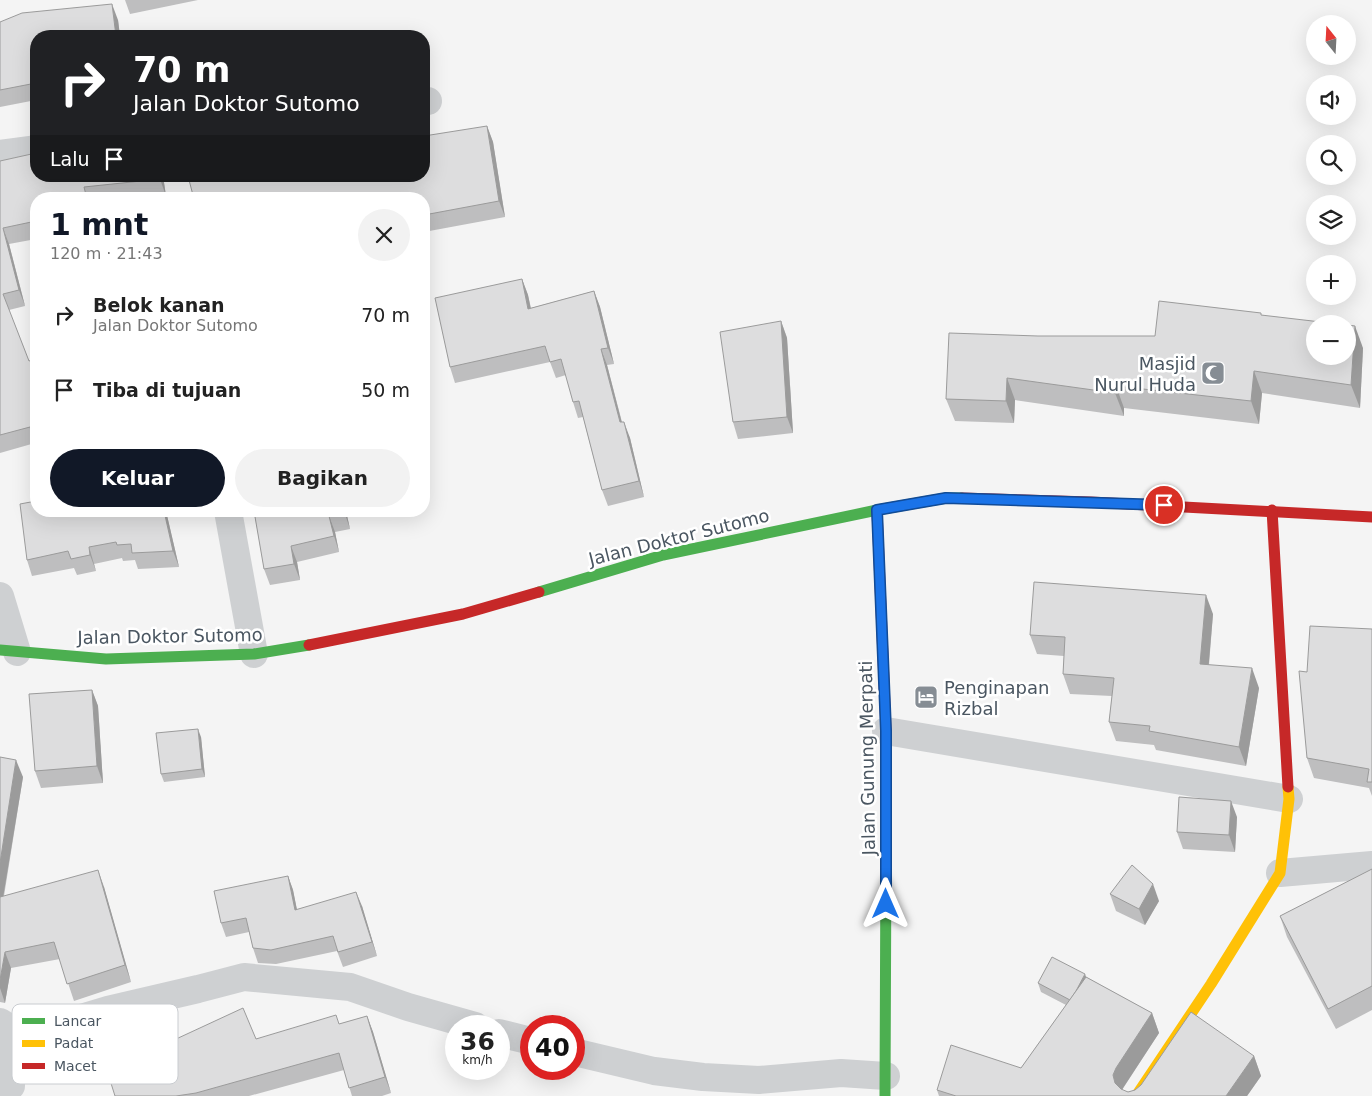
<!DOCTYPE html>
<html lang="id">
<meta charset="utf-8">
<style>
:root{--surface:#fff;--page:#f2f2f2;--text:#222;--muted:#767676;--accent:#111827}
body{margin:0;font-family:"DejaVu Sans",sans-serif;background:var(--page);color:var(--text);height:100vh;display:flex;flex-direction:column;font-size:19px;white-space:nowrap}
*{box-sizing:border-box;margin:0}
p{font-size:16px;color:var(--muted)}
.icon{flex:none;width:28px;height:28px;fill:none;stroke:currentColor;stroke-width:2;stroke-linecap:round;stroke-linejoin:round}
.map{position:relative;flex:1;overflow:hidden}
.details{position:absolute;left:30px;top:192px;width:400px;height:325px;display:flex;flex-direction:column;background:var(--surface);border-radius:20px;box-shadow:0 5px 20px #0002}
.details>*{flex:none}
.hud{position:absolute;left:30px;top:30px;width:400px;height:152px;border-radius:20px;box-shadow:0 5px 20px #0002;background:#202124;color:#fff;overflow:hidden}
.needle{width:32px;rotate:342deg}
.controls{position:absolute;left:1306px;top:15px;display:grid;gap:10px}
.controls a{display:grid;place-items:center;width:50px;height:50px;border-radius:50%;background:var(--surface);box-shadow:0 5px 20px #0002;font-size:25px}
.speed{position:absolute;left:445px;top:1015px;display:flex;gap:10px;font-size:25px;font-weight:700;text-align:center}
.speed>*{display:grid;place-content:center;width:65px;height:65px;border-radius:50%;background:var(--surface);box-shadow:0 5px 20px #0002;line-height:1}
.speed small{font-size:12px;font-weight:400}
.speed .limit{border:8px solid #d22;background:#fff;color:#111}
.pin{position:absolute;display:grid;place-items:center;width:42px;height:42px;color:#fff;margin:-21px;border:2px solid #fff;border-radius:50%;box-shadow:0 1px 5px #0007}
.me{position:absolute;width:55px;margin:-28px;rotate:0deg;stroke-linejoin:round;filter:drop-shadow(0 0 4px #0008)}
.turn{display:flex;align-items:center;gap:18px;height:105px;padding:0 20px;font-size:22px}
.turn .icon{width:65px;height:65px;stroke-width:2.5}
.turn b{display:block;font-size:35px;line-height:42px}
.then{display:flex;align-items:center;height:48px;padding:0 20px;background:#0003;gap:10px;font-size:19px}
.round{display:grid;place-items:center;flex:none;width:52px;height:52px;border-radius:26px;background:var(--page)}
.overview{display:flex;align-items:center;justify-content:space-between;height:85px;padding:0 20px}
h1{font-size:30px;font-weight:700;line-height:38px;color:var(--accent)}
.button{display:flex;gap:10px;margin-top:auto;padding:10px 20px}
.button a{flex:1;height:58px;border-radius:30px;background:var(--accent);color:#fff;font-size:20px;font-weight:700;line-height:58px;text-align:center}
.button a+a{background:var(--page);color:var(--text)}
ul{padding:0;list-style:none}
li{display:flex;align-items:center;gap:15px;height:75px;padding:0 20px}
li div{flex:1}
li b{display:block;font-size:19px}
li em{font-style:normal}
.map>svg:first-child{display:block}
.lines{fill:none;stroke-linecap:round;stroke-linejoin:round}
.street{stroke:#ced0d2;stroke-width:28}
.fast{stroke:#4caf50;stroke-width:11}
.slow{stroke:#ffc107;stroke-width:11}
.jam{stroke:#c62828;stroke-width:11}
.wall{fill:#bebebf}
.shaded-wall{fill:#9b9b9b}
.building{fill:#ddddde;stroke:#9b9b9b}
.route-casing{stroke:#114b97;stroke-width:12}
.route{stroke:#1a73e8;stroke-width:9}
.labels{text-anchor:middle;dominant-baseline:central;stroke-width:5;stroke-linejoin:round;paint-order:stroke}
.poi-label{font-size:18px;fill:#4a5661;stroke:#fff;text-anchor:end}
.street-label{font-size:18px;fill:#4a5661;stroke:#fff}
.key{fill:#fff;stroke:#c9ccd0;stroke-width:1}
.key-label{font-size:14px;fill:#4a5661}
</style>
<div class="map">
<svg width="1372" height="1096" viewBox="0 0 1372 1096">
<rect width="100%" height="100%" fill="#f4f4f4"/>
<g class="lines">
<!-- street -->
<g class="street">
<path d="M424 102 428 101"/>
<path d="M0 154 36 149"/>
<path d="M228 511 254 654"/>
<path d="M0 596 17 652"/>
<path d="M886 731 1289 799"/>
<path d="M1280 873 1372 865"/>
<path d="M0 1022 18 1033H31L108 1010 198 989 244 977 350 987 408 1007 475 1026"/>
<path d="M499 1033 531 1041"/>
<path d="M574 1052 654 1071 703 1077 759 1080 841 1073 886 1076"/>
<path d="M0 1096 11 1086 10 1029"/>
</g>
<!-- fast -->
<g class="fast">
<path d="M539 592 663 555 877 510 946 498H962"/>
<path d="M0 650 106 659 254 654 309 645"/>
<path d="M885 1096 886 847"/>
</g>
<!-- slow -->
<path class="slow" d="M1136 1096 1211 984 1280 873 1289 799 1288 787"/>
<!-- jam -->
<g class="jam">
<path d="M962 498 1091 502 1372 517"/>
<path d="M877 510 886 731V847"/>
<path d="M1272 510 1288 787"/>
<path d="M309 645 463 614 539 592"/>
</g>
</g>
<!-- wall -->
<g class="wall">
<path d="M125 0H198L130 14Z"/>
<path d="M118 20 120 36H36V100L0 107V22Z"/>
<path d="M487 126 493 142 505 217 424 232V199Z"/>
<path d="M0 161 163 176 166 196 136 199H36V239L9 244 25 306 9 310 35 443 0 453Z"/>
<path d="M522 279 528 295 531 308 594 291 600 307 614 364 607 365 622 422 630 438 644 497 608 506 602 490 583 417 578 418 573 402 566 375 556 378 550 362 455 383 450 367Z"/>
<path d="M1262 315 1363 348 1360 408 1262 393 1259 424 1124 408V416L1015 400 1014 423 955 421 946 399 1038 336H1155Z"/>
<path d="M781 321 787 338 793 433 738 439 733 422Z"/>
<path d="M166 511 179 567 138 569 135 560 123 561 122 558 94 564 96 571 77 575 74 568 32 576 27 560Z"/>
<path d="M254 511H346L350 529 335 532 339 552 297 562 300 580 270 585 264 569Z"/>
<path d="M1213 614 1209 665 1259 688 1246 766 1156 750 1154 745 1116 741 1109 722 1112 696 1070 694 1063 674 1064 656 1037 654 1030 635Z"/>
<path d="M1372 629V796L1369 788 1314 778 1307 758V672Z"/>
<path d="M92 690 98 706 103 783 41 788 35 771Z"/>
<path d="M201 737 205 777 164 782 161 774Z"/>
<path d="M0 757 23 777 4 896 104 887 131 982 74 1001 60 959 11 968 5 1003 0 1002Z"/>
<path d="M1237 817 1235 852 1183 849 1177 832Z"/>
<path d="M1372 869V1010L1336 1029 1287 937 1280 916Z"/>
<path d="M288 876 293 890 297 910 362 906 377 956 343 967 337 951 276 964 258 963 253 948 249 932 226 937 221 923Z"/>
<path d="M1110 894 1159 901 1145 925 1116 911Z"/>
<path d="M1086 977 1152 1013 1159 1033 1122 1090 1128 1092 1254 1056 1261 1076 1247 1096H939L937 1090 1021 1068 1066 1005 1041 992 1038 983Z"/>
<path d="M367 1016 373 1032 391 1093 382 1096H352L344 1070 249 1096H115L161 1045 256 1039 340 1024Z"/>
</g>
<!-- shaded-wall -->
<g class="shaded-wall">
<path d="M112 4 118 20 120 36H116Z"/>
<path d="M487 126 493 142 505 217 499 201Z"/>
<path d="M159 176H163L166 196 160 179Z"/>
<path d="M3 228 9 244 25 306 19 290Z"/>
<path d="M522 279 528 295 534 325 528 309Z"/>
<path d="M594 291 600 307 614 364 608 348Z"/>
<path d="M781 321 787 338 793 433 787 417Z"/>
<path d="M1355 326 1363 348 1360 408 1351 385Z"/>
<path d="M601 349 607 365 626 439 620 422Z"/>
<path d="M1254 371 1262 393 1259 424 1251 401Z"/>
<path d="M1007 378 1015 400 1014 423 1006 401Z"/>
<path d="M1116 386 1124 408V416L1115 393Z"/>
<path d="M624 422 630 438 644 497 639 481Z"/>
<path d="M164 511H166L179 567 173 551Z"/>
<path d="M344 511H346L350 529Z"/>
<path d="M329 516 335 532 339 552 334 536Z"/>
<path d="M291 546 297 562 300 580 294 564Z"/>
<path d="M89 547 94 564 96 571 90 555Z"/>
<path d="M1206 595 1213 614 1207 684 1200 664Z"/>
<path d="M1252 668 1259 688 1246 766 1239 747Z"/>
<path d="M92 690 98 706 103 783 97 766Z"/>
<path d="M198 729 201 737 205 777 202 769Z"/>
<path d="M16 760 23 777 0 916V863Z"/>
<path d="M1231 801 1237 817 1235 852 1229 835Z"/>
<path d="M98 870 104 887 131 982 125 965Z"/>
<path d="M288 876 293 890 300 925 295 910Z"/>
<path d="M1153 884 1159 901 1145 925 1139 909Z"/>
<path d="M356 892 362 906 377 956 372 942Z"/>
<path d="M5 952 11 968 5 1003 0 988V980Z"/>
<path d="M1085 974 1088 982 1071 1000Z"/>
<path d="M1152 1013 1159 1033 1123 1088 1120 1094 1115 1083 1113 1075 1116 1068Z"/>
<path d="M367 1016 373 1032 391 1093 385 1077Z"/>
<path d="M1254 1056 1261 1076 1247 1096H1226Z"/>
</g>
<!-- building -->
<g class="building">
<path d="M112 4 116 36H36V83L0 90V22L22 13Z"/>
<path d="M487 126 499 201 424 215V199H194L189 180 202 176H424V136Z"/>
<path d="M36 153V176H159L160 179 84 187 87 199H36V221L3 228 19 290 3 294 29 361 35 359 36 363V448L30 427 0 435V161Z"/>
<path d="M522 279 528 309 594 291 608 348 601 349 620 422H624L639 481 602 490 579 401 573 402 561 359 550 362 545 346 450 367 435 298Z"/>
<path d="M1159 301 1261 313V315L1338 324H1315V356H1348V325L1355 326 1351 385 1254 371 1251 401 1116 386 1115 393 1007 378 1006 401 946 399 949 333 1038 336H1155Z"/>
<path d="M781 321 787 417 733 422 720 332Z"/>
<path d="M36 501V511H164L173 551 132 553 131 544 117 545 116 542 89 547 90 555 71 559 68 551 27 560 20 504Z"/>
<path d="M254 511H344V513L329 516 334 536 291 546 294 564 264 569Z"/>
<path d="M1034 582 1206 595 1200 664 1252 668 1239 747 1149 731 1150 726 1109 722 1114 678 1063 674 1065 637 1030 635Z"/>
<path d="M1310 626 1372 629V782H1367L1369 769 1307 758 1299 671 1307 672Z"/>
<path d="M92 690 97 766 35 771 29 694Z"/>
<path d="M198 729 202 769 161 774 156 733Z"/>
<path d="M0 757 16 760 0 863Z"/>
<path d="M1179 797 1231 801 1229 835 1177 832Z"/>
<path d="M1132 865 1153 884 1139 909 1110 894Z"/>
<path d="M1372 869V986L1328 1009 1280 916Z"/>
<path d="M98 870 125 965 67 984 54 942 5 952 0 980V897Z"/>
<path d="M288 876 295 910 356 892 372 942 338 952 333 936 271 950 253 948 246 918 221 923 214 891Z"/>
<path d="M1052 957 1085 974 1076 991 1070 1000 1038 983Z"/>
<path d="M1086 977 1152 1013 1116 1068 1113 1075 1115 1083 1121 1089 1128 1092 1135 1090 1141 1085 1191 1012 1254 1056 1226 1096H956L937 1090 951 1045 1021 1068Z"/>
<path d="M243 1008 256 1039 336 1015 339 1024 367 1016 385 1077 349 1088 339 1053 196 1093 176 1096H115L99 1045 155 1031 161 1046Z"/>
</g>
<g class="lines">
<!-- route casing -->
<g class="route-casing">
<path id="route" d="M886 904V731L877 510 946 498 1164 505"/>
</g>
<!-- route -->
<use href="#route" class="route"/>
</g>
<!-- icons -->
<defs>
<g id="mosque-square" transform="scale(1.25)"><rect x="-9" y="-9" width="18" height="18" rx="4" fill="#868d94" stroke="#fff"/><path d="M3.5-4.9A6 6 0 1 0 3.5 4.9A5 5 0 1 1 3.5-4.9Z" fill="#fff"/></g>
<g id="hotel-square" transform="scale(1.25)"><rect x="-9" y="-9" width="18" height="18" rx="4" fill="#868d94" stroke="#fff"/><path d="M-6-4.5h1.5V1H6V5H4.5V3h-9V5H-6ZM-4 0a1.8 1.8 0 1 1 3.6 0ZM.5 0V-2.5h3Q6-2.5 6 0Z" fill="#fff"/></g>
</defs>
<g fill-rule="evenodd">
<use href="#mosque-square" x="1213" y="373"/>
<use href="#hotel-square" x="926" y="697"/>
</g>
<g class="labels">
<!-- poi labels -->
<g class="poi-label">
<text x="1196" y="363">Masjid<tspan x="1196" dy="21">Nurul Huda</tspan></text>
<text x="944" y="687" text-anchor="start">Penginapan<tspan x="944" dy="21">Rizbal</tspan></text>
</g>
<!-- street labels -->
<g class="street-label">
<text transform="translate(679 537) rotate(-14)">Jalan Doktor Sutomo</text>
<text transform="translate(170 636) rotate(-1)">Jalan Doktor Sutomo</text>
<text transform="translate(867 758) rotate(-91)">Jalan Gunung Merpati</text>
</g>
</g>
<!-- legend -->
<rect x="12" y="1004" width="166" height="80" rx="8" class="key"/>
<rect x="22" y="1018" width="23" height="6" fill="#4caf50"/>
<rect x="22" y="1040" width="23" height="7" fill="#ffc107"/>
<rect x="22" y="1063" width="23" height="6" fill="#c62828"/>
<g class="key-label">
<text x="54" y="1026">Lancar</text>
<text x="54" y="1048">Padat</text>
<text x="54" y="1071">Macet</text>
</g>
</svg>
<div class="controls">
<a><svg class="needle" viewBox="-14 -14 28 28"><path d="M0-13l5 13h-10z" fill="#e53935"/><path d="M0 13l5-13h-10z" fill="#767676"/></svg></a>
<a><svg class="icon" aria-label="sound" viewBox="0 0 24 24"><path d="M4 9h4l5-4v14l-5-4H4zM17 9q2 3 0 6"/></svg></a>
<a><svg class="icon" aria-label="search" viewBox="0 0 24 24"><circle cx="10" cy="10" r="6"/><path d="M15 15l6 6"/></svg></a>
<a><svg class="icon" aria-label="layers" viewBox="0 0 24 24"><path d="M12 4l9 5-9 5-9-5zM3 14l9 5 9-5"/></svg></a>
<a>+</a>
<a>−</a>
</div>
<div class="speed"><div>36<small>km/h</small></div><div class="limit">40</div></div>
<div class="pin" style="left:1164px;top:505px;background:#d93025"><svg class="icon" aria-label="arrive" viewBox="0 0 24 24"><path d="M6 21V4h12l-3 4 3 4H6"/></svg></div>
<svg class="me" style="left:886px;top:904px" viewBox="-20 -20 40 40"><path d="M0-17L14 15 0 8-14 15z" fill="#1a73e8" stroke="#fff" stroke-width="4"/></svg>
<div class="hud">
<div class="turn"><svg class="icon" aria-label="right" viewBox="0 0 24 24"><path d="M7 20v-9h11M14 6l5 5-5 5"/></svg><div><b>70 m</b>Jalan Doktor Sutomo</div></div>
<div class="then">Lalu<svg class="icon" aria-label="arrive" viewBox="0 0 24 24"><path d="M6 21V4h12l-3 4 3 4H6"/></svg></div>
</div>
<section class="details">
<div class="overview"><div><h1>1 mnt</h1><p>120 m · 21:43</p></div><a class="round"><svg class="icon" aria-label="close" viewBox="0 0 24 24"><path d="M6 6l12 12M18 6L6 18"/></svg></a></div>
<ul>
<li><svg class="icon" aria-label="right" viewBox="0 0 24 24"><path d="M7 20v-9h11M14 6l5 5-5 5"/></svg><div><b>Belok kanan</b><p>Jalan Doktor Sutomo</p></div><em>70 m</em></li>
<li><svg class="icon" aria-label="arrive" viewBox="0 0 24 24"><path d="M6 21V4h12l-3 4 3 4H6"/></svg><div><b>Tiba di tujuan</b></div><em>50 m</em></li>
</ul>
<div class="button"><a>Keluar</a><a>Bagikan</a></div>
</section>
</div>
